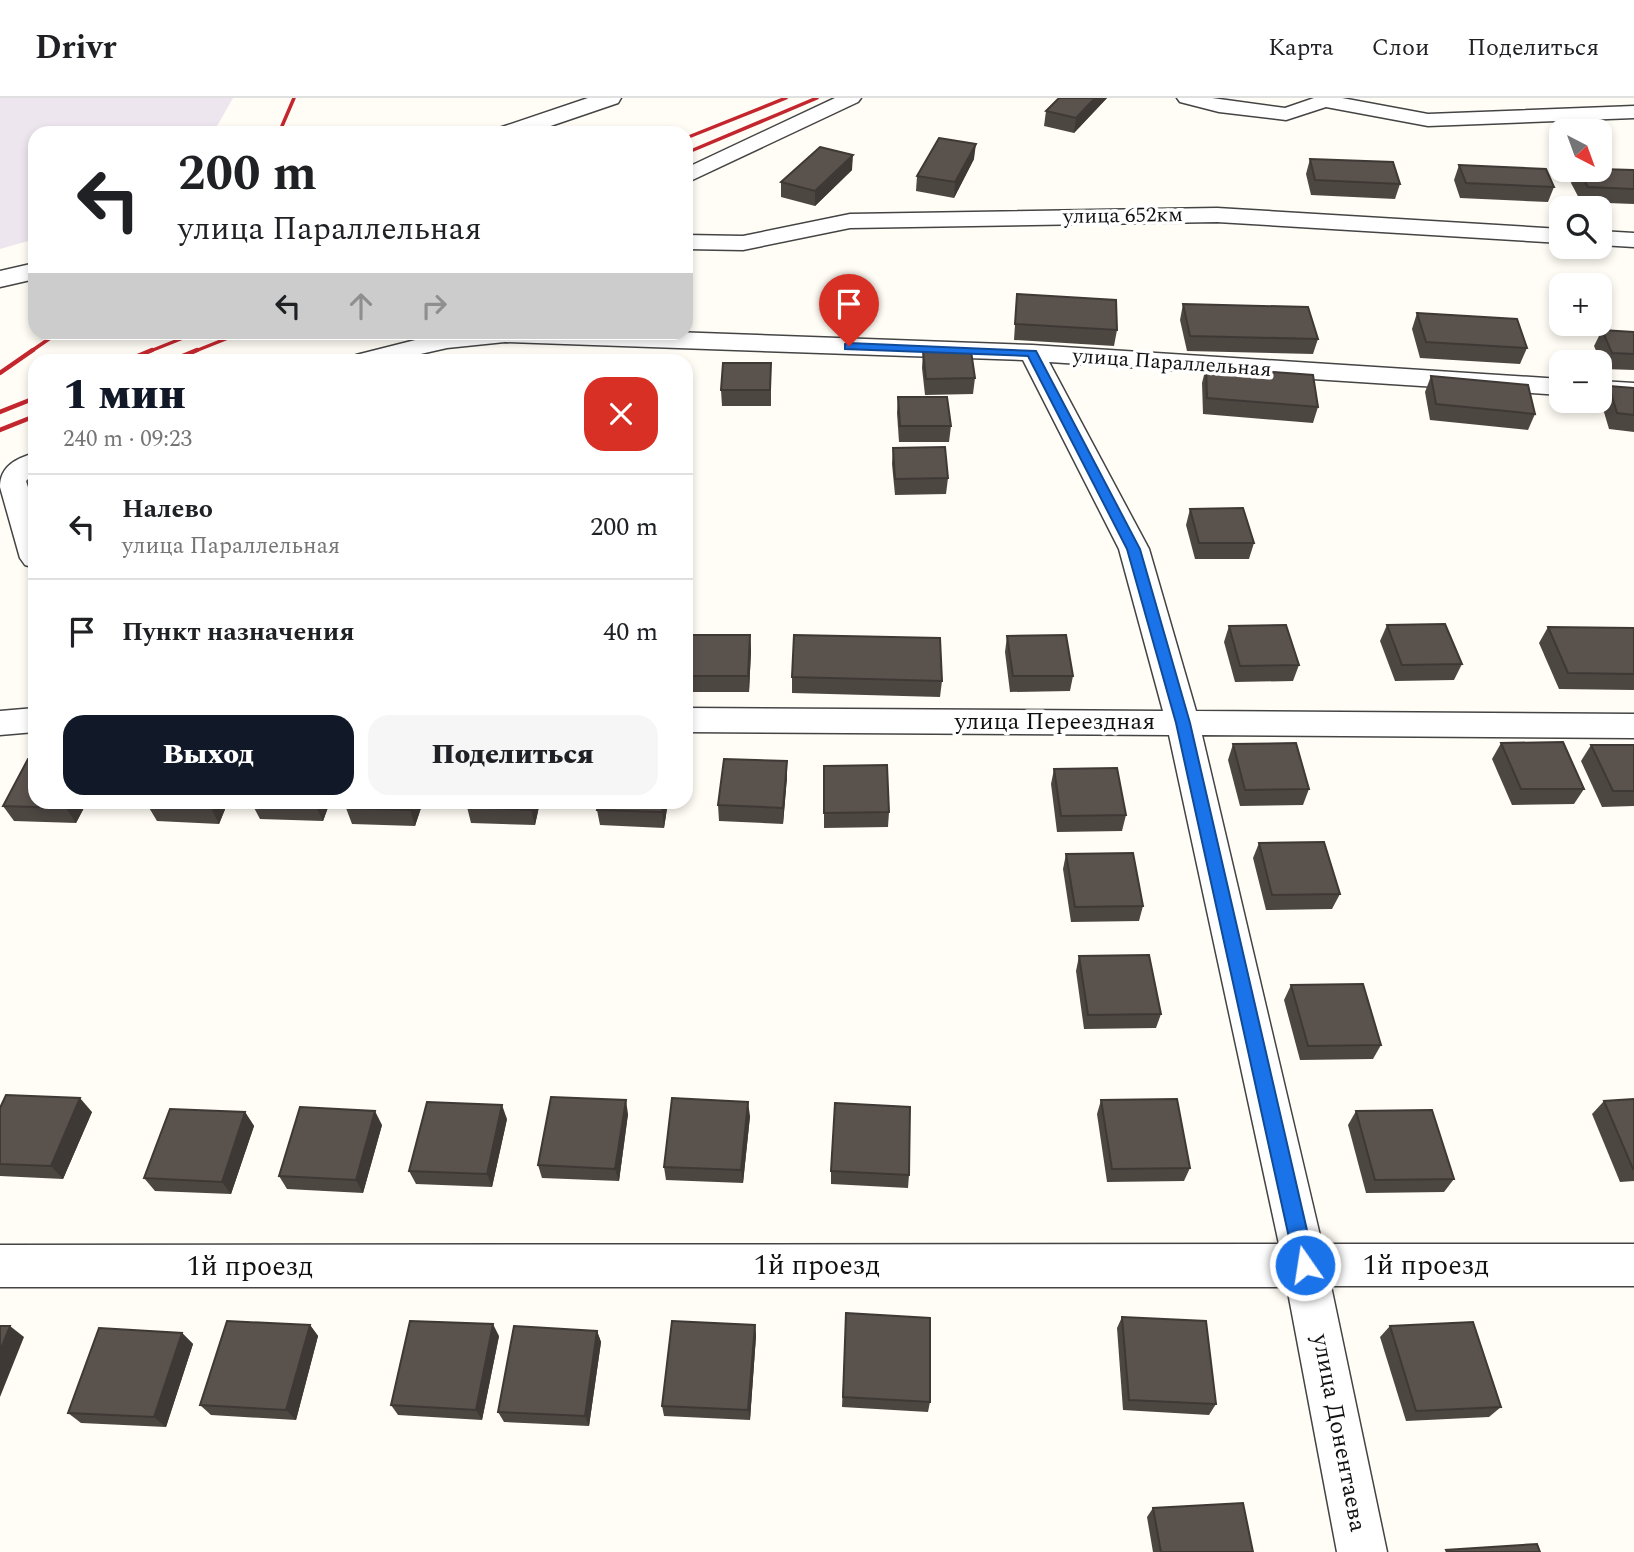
<!DOCTYPE html>
<html lang="ru">
<meta charset="utf-8">
<style>
:root{--surface:#fff;--page:#f6f6f6;--text:#202124;--muted:#757577;--line:#e0e0e0;--accent:#111827}
body{margin:0;font-family:Spectral,serif;background:var(--page);color:var(--text);height:100vh;display:flex;flex-direction:column;font-size:26px;white-space:nowrap}
*{box-sizing:border-box;margin:0}
p{font-size:23px;color:var(--muted)}
.icon{flex:none;width:38px;height:38px;fill:none;stroke:currentColor;stroke-width:2;stroke-linecap:round;stroke-linejoin:round}
.map{position:relative;flex:1;overflow:hidden}
.details{position:absolute;left:28px;top:256px;width:665px;height:455px;display:flex;flex-direction:column;background:var(--surface);border-radius:21px;box-shadow:0 4px 10px #0003}
.details>*{flex:none}
.top-card{position:absolute;left:28px;top:28px;width:665px;height:214px;border-radius:21px;box-shadow:0 4px 10px #0003;background:#fff;color:var(--text);overflow:hidden}
.needle{width:46px;rotate:139deg}
.fabs{position:absolute;left:1549px;top:21px;display:grid;gap:14px}
.fabs a{display:grid;place-items:center;width:63px;height:63px;border-radius:14px;background:var(--surface);box-shadow:0 4px 10px #0003;font-size:35px}
.pin{position:absolute;display:grid;place-items:center;width:60px;height:60px;color:#fff;margin:-72px -30px;border-radius:50% 50% 50% 0;rotate:-45deg;box-shadow:0 0 7px #0007}
.pin .icon{rotate:45deg}
.me{position:absolute;width:77px;margin:-38px;rotate:347deg;stroke-linejoin:round;filter:drop-shadow(0 0 5px #0008)}
.turn{display:flex;align-items:center;gap:24px;height:147px;padding:0 35px;font-size:32px}
.turn .icon{width:91px;height:91px;stroke-width:2.5}
.turn b{display:block;font-size:49px;line-height:60px}
.lanes{display:flex;align-items:center;height:66px;padding:0 35px;background:#0003;justify-content:center;gap:35px;direction:ltr}
.lanes .off{opacity:.35}
.round{display:grid;place-items:center;flex:none;width:74px;height:74px;border-radius:21px;background:var(--page)}
.head{display:flex;align-items:center;justify-content:space-between;height:119px;padding:0 35px}
h1{font-size:42px;font-weight:800;line-height:52px;color:var(--accent)}
.button{display:flex;gap:14px;margin-top:auto;padding:14px 35px}
.button a{flex:1;height:80px;border-radius:21px;background:var(--accent);color:#fff;font-size:28px;font-weight:800;line-height:80px;text-align:center}
.button a+a{background:var(--page);color:var(--text)}
ul{padding:0;list-style:none}
li{display:flex;align-items:center;gap:21px;height:105px;padding:0 35px;border-top:2px solid var(--line)}
li div{flex:1}
li b{display:block;font-size:26px}
li em{font-style:normal}
header{display:flex;align-items:center;gap:42px;box-sizing:border-box;height:98px;padding:0 35px;background:var(--surface);border-bottom:2px solid var(--line)}
header strong{font-size:33px}
nav{display:flex;gap:38px;margin-inline-start:auto;font-size:24px}
.map>svg:first-child{display:block}
.industrial{fill:#eee6ef}
.lines{fill:none;stroke-linecap:round;stroke-linejoin:round}
.minor-casing{stroke:#444;stroke-width:3}
.tertiary-casing{stroke:#444;stroke-width:3}
.minor{fill:#fff;fill-rule:evenodd}
.tertiary{fill:#fff;fill-rule:evenodd}
.rail-far1{stroke:#c4262e;stroke-width:3.5}
.rail{stroke:#c4262e;stroke-width:4.5}
.wall{fill:#4d4742}
.shaded-wall{fill:#3f3936}
.building{fill:#5a524d;stroke:#3f3936;stroke-width:2}
.route{fill:#1a73e8;stroke:#114b97;stroke-width:2}
.labels{text-anchor:middle;dominant-baseline:central;stroke-width:7;stroke-linejoin:round;paint-order:stroke}
.far-street-label{font-size:21px;fill:#111;stroke:#fff}
.street-label{font-size:24px;fill:#111;stroke:#fff}
.near-street-label{font-size:28px;fill:#111;stroke:#fff}
</style>
<header>
<strong>Drivr</strong>
<nav><a>Карта</a><a>Слои</a><a>Поделиться</a></nav>
</header>
<div class="map">
<svg width="1634" height="1454" viewBox="0 0 1634 1454">
<rect width="100%" height="100%" fill="#fffdf5"/>
<!-- industrial -->
<path class="industrial" d="M0 0H233L213 35H35V141L0 151Z"/>
<g class="lines">
<!-- minor casing -->
<g class="minor-casing">
<g id="minor">
<path d="M835 0H861L858 4 686 85V70Z"/>
<path d="M1177 0H1212L1285 10 1314 0H1342L1428 16 1634 8V20L1428 28 1326 9 1286 22 1219 14 1180 4Z"/>
<path d="M1217 110 1561 131V145L1217 124 850 130 743 152 686 151V137L743 138 850 116Z"/>
<path d="M1600 133 1634 135V149L1600 147Z"/>
<path d="M447 234H674L1032 247 1561 281V297L1049 264 1149 451 1196 613 1634 616V640L1202 637 1322 1146H1634V1188H1331L1387 1454H1337L1287 1189H0V1147L1279 1146 1169 637 686 634V610L1163 613 1119 451 1023 262 505 244 447 250 394 262H352L356 257Z"/>
<path d="M1600 283 1634 285V301L1600 299Z"/>
<path d="M35 355V374L26 383 35 411V470L25 467 20 460 0 389C0 368 17 360 35 355Z"/>
<path d="M35 610V634L0 637V613Z"/>
</g>
</g>
<!-- tertiary casing -->
<g class="tertiary-casing">
<g id="tertiary">
<path d="M588 0H621L618 5 530 35H495L499 30Z"/>
<path d="M35 165V181L0 189V173Z"/>
</g>
</g>
<!-- minor -->
<use href="#minor" class="minor"/>
<!-- tertiary -->
<use href="#tertiary" class="tertiary"/>
<!-- rail-far1 -->
<g class="rail-far1">
<path d="M279 35 294 0"/>
<path d="M686 40 786 0"/>
<path d="M686 55 817 0"/>
<path d="M30 254 59 234"/>
<path d="M148 254 198 234"/>
<path d="M193 254 243 234"/>
</g>
<!-- rail -->
<g class="rail">
<path d="M128 262 152 252"/>
<path d="M173 262 197 252"/>
<path d="M0 275 33 252"/>
<path d="M0 314 35 300"/>
<path d="M0 332 35 318"/>
</g>
</g>
<!-- wall -->
<g class="wall">
<path d="M1059 0H1107L1074 35 1044 28 1046 13Z"/>
<path d="M974 61 954 100 916 93 917 78Z"/>
<path d="M1310 61 1400 86 1395 101 1311 97 1306 76Z"/>
<path d="M1459 67 1554 89 1548 104 1460 100 1454 82Z"/>
<path d="M852 72 815 108 781 99V84Z"/>
<path d="M1576 72H1634V106L1581 104 1571 85Z"/>
<path d="M1017 196 1117 232 1114 248 1014 242Z"/>
<path d="M1183 206 1318 241 1313 256 1187 253 1180 222Z"/>
<path d="M1417 215 1527 250 1520 266 1420 260 1412 231Z"/>
<path d="M1602 232 1634 234V272L1604 271 1594 248Z"/>
<path d="M923 254 975 280 973 296 925 297 922 270Z"/>
<path d="M771 265V308H722L721 292Z"/>
<path d="M1206 269 1318 309 1313 325 1203 316 1202 285Z"/>
<path d="M1431 278 1535 316 1528 332 1430 322 1425 294Z"/>
<path d="M1609 288 1634 290V334L1609 331 1601 304Z"/>
<path d="M898 299 951 328 949 344H899L897 315Z"/>
<path d="M893 350 948 380 946 396 895 397 892 366Z"/>
<path d="M1190 411 1254 445 1249 461H1195L1186 427Z"/>
<path d="M1387 527 1462 566 1454 582 1395 583 1380 543Z"/>
<path d="M1229 528 1299 567 1293 583 1235 584 1224 544Z"/>
<path d="M1548 529 1634 530V592L1559 591 1539 545Z"/>
<path d="M686 537H750L751 553 749 594H686Z"/>
<path d="M1007 538 1073 578 1070 593 1010 594 1005 554Z"/>
<path d="M792 579 942 583 940 599 792 595Z"/>
<path d="M1501 645 1584 691 1574 706 1512 707 1492 661Z"/>
<path d="M1233 646 1309 691 1303 707 1240 708 1228 662Z"/>
<path d="M1591 647H1634V708L1602 709 1581 663Z"/>
<path d="M787 663V679L783 726 719 723 718 707Z"/>
<path d="M824 668 889 714 888 729 824 730Z"/>
<path d="M1054 671 1126 717 1122 733 1057 734 1051 686Z"/>
<path d="M87 704 76 725 14 723 3 708Z"/>
<path d="M228 704 219 726 157 723 148 708Z"/>
<path d="M253 704H330L323 723 260 721 252 706Z"/>
<path d="M423 704 415 728 352 726 346 710Z"/>
<path d="M468 704H540L535 727 471 725 467 709Z"/>
<path d="M668 704 664 730 600 727 597 712Z"/>
<path d="M1259 745 1340 796 1332 811 1266 812 1253 760Z"/>
<path d="M1066 756 1143 808 1139 823 1071 824 1063 771Z"/>
<path d="M1079 858 1161 916 1156 930 1084 931 1076 873Z"/>
<path d="M1291 887 1381 947 1373 961 1300 962 1284 902Z"/>
<path d="M1634 1001V1083L1620 1084 1592 1016 1604 1003Z"/>
<path d="M1101 1002 1190 1070 1184 1083 1107 1084 1097 1016Z"/>
<path d="M0 1010 92 1014 63 1081 0 1078Z"/>
<path d="M1356 1013 1454 1081 1444 1094 1366 1095 1348 1027Z"/>
<path d="M245 1014 254 1028 231 1096 155 1093 144 1080Z"/>
<path d="M628 1016 619 1083 542 1080 538 1067Z"/>
<path d="M750 1018 743 1085 666 1082 664 1069Z"/>
<path d="M507 1021 492 1089 416 1086 409 1073Z"/>
<path d="M382 1027 363 1095 287 1091 279 1078Z"/>
<path d="M831 1073 909 1077 908 1090 831 1086Z"/>
<path d="M846 1215 930 1304 928 1314 842 1309Z"/>
<path d="M1122 1219 1216 1306 1209 1317 1123 1312 1117 1230Z"/>
<path d="M310 1227 318 1238 296 1322 211 1317 200 1307Z"/>
<path d="M755 1227 756 1238 750 1322 664 1318 662 1308Z"/>
<path d="M1390 1228 1501 1309 1489 1319 1406 1323 1380 1239Z"/>
<path d="M597 1233 601 1244 589 1328 504 1324 498 1314Z"/>
<path d="M182 1235 193 1246 166 1329 81 1325 68 1315Z"/>
<path d="M499 1238 482 1322 398 1317 391 1307Z"/>
<path d="M1153 1410 1253 1454H1153L1147 1419Z"/>
</g>
<!-- shaded-wall -->
<g class="shaded-wall">
<path d="M1095 0H1107L1074 35 1076 20Z"/>
<path d="M976 46 974 61 954 100 955 84Z"/>
<path d="M853 57 852 72 815 108V93Z"/>
<path d="M750 537 751 553 749 594 748 578Z"/>
<path d="M787 663V679L783 726V710Z"/>
<path d="M70 704H87L76 725 66 710Z"/>
<path d="M214 704H228L219 726 211 710Z"/>
<path d="M318 704H330L323 723 316 708Z"/>
<path d="M413 704H423L415 728 410 712Z"/>
<path d="M533 704H540L535 727 531 712Z"/>
<path d="M663 704H668L664 730 662 714Z"/>
<path d="M80 1000 92 1014 63 1081 51 1068Z"/>
<path d="M626 1002 628 1016 619 1083 615 1071Z"/>
<path d="M748 1004 750 1018 743 1085 741 1072Z"/>
<path d="M502 1007 507 1021 492 1089 487 1076Z"/>
<path d="M375 1013 382 1027 363 1095 356 1082Z"/>
<path d="M245 1014 254 1028 231 1096 222 1084Z"/>
<path d="M493 1226 499 1238 482 1322 476 1312Z"/>
<path d="M310 1227 318 1238 296 1322 286 1312Z"/>
<path d="M755 1227 756 1238 750 1322 748 1312Z"/>
<path d="M10 1228 24 1239 0 1299V1253Z"/>
<path d="M597 1233 601 1244 589 1328 585 1318Z"/>
<path d="M182 1235 193 1246 166 1329 154 1319Z"/>
</g>
<!-- building -->
<g class="building">
<path d="M1059 0H1095L1076 20 1046 13Z"/>
<path d="M939 40 976 46 955 84 917 78Z"/>
<path d="M820 49 853 57 815 93 781 84Z"/>
<path d="M1310 61 1393 64 1400 86 1315 82Z"/>
<path d="M1459 67 1546 71 1554 89 1466 85Z"/>
<path d="M1600 71 1634 72V91L1588 89 1578 72H1600Z"/>
<path d="M1017 196 1116 202 1117 232 1015 226Z"/>
<path d="M1183 206 1308 209 1318 241 1190 238Z"/>
<path d="M1417 215 1517 221 1527 250 1426 244Z"/>
<path d="M1602 232 1634 234V256L1612 255Z"/>
<path d="M971 253 975 280 926 281 923 254Z"/>
<path d="M723 265H771L770 292H721Z"/>
<path d="M1206 269 1313 277 1318 309 1207 300Z"/>
<path d="M1431 278 1528 287 1535 316 1436 306Z"/>
<path d="M1609 288 1634 290V317L1617 315Z"/>
<path d="M898 299H947L951 328H900Z"/>
<path d="M945 349 948 380 895 381 893 350Z"/>
<path d="M1243 410 1254 445H1199L1190 411Z"/>
<path d="M1445 526 1462 566 1402 567 1387 527Z"/>
<path d="M1286 527 1299 567 1240 568 1229 528Z"/>
<path d="M1548 529 1634 530V576L1568 575Z"/>
<path d="M686 537H750L748 578H686Z"/>
<path d="M794 537 940 540 942 583 792 579Z"/>
<path d="M1066 537 1073 578H1013L1007 538Z"/>
<path d="M1563 644 1584 691H1521L1501 645Z"/>
<path d="M1296 645 1309 691 1245 692 1233 646Z"/>
<path d="M1591 647H1634V693H1613Z"/>
<path d="M28 661H35V704H70L66 710 3 708Z"/>
<path d="M724 661 787 663 783 710 718 707Z"/>
<path d="M887 667 889 714 824 715V668Z"/>
<path d="M1117 670 1126 717 1061 718 1054 671Z"/>
<path d="M150 704H214L211 710 148 708Z"/>
<path d="M253 704H318L316 708 252 706Z"/>
<path d="M348 704H413L410 712 346 710Z"/>
<path d="M468 704H533L531 712 467 709Z"/>
<path d="M599 704H663L662 714 597 712Z"/>
<path d="M1324 744 1340 796 1272 797 1259 745Z"/>
<path d="M1133 755 1143 808 1075 809 1066 756Z"/>
<path d="M1149 857 1161 916 1088 917 1079 858Z"/>
<path d="M1363 886 1381 947 1308 948 1291 887Z"/>
<path d="M6 997 80 1000 51 1068 0 1066V1010Z"/>
<path d="M551 999 626 1002 615 1071 538 1067Z"/>
<path d="M672 1000 748 1004 741 1072 664 1069Z"/>
<path d="M1177 1001 1190 1070 1112 1071 1101 1002Z"/>
<path d="M1634 1001V1071H1633L1604 1003Z"/>
<path d="M427 1004 502 1007 487 1076 409 1073Z"/>
<path d="M835 1005 910 1009 909 1077 831 1073Z"/>
<path d="M300 1009 375 1013 356 1082 279 1078Z"/>
<path d="M170 1011 245 1014 222 1084 144 1080Z"/>
<path d="M1432 1012 1454 1081 1375 1082 1356 1013Z"/>
<path d="M846 1215 930 1220V1304L843 1299Z"/>
<path d="M1122 1219 1206 1223 1216 1306 1129 1302Z"/>
<path d="M227 1223 310 1227 286 1312 200 1307Z"/>
<path d="M410 1223 493 1226 476 1312 391 1307Z"/>
<path d="M672 1223 755 1227 748 1312 662 1308Z"/>
<path d="M1473 1224 1501 1309 1416 1313 1390 1228Z"/>
<path d="M0 1228H10L0 1253Z"/>
<path d="M514 1228 597 1233 585 1318 498 1314Z"/>
<path d="M99 1230 182 1235 154 1319 68 1315Z"/>
<path d="M1243 1405 1253 1454H1161L1153 1410Z"/>
<path d="M1537 1446 1540 1454H1447L1446 1452Z"/>
</g>
<!-- route -->
<path class="route" d="M849 245 1036 253 1140 451 1190 625 1315 1167 1312 1174 1305 1177 1298 1174 1295 1167 1176 625 1127 451 1028 258 845 251V246Z"/>
<g class="labels">
<!-- far-street labels -->
<g class="far-street-label">
<text transform="translate(1123 118) rotate(-1)">улица 652км</text>
<text transform="translate(1172 265) rotate(4)">улица Параллельная</text>
</g>
<!-- street labels -->
<g class="street-label">
<text x="1055" y="624">улица Переездная</text>
<text transform="translate(1339 1335) rotate(79)">улица Донентаева</text>
</g>
<!-- near-street labels -->
<g class="near-street-label">
<text x="817" y="1167">1й проезд</text>
<text x="1426" y="1167">1й проезд</text>
<text x="250" y="1168">1й проезд</text>
</g>
</g>
</svg>
<div class="fabs">
<a><svg class="needle" viewBox="-14 -14 28 28"><path d="M0-13l5 13h-10z" fill="#e53935"/><path d="M0 13l5-13h-10z" fill="#757577"/></svg></a>
<a><svg class="icon" aria-label="search" viewBox="0 0 24 24"><circle cx="10" cy="10" r="6"/><path d="M15 15l6 6"/></svg></a>
<a>+</a>
<a>−</a>
</div>
<div class="pin" style="left:849px;top:248px;background:#d93025"><svg class="icon" aria-label="arrive" viewBox="0 0 24 24"><path d="M6 21V4h12l-3 4 3 4H6"/></svg></div>
<svg class="me" style="left:1305px;top:1167px" viewBox="-20 -20 40 40"><circle r="17" fill="#1a73e8" stroke="#fff" stroke-width="3"/><path d="M0-11L8 9 0 5-8 9z" fill="#fff"/></svg>
<div class="top-card">
<div class="turn"><svg class="icon" aria-label="left" viewBox="0 0 24 24"><path d="M17 20v-9H6M10 6l-5 5 5 5"/></svg><div><b>200 m</b>улица Параллельная</div></div>
<div class="lanes"><svg class="icon" aria-label="left" viewBox="0 0 24 24"><path d="M17 20v-9H6M10 6l-5 5 5 5"/></svg><svg class="icon off" aria-label="ahead" viewBox="0 0 24 24"><path d="M12 20V5M6 11l6-6 6 6"/></svg><svg class="icon off" aria-label="right" viewBox="0 0 24 24"><path d="M7 20v-9h11M14 6l5 5-5 5"/></svg></div>
</div>
<section class="details">
<div class="head"><div><h1>1 мин</h1><p>240 m · 09:23</p></div><a class="round" style="background:#d93025;color:#fff"><svg class="icon" aria-label="close" viewBox="0 0 24 24"><path d="M6 6l12 12M18 6L6 18"/></svg></a></div>
<ul>
<li><svg class="icon" aria-label="left" viewBox="0 0 24 24"><path d="M17 20v-9H6M10 6l-5 5 5 5"/></svg><div><b>Налево</b><p>улица Параллельная</p></div><em>200 m</em></li>
<li><svg class="icon" aria-label="arrive" viewBox="0 0 24 24"><path d="M6 21V4h12l-3 4 3 4H6"/></svg><div><b>Пункт назначения</b></div><em>40 m</em></li>
</ul>
<div class="button"><a>Выход</a><a>Поделиться</a></div>
</section>
</div>
